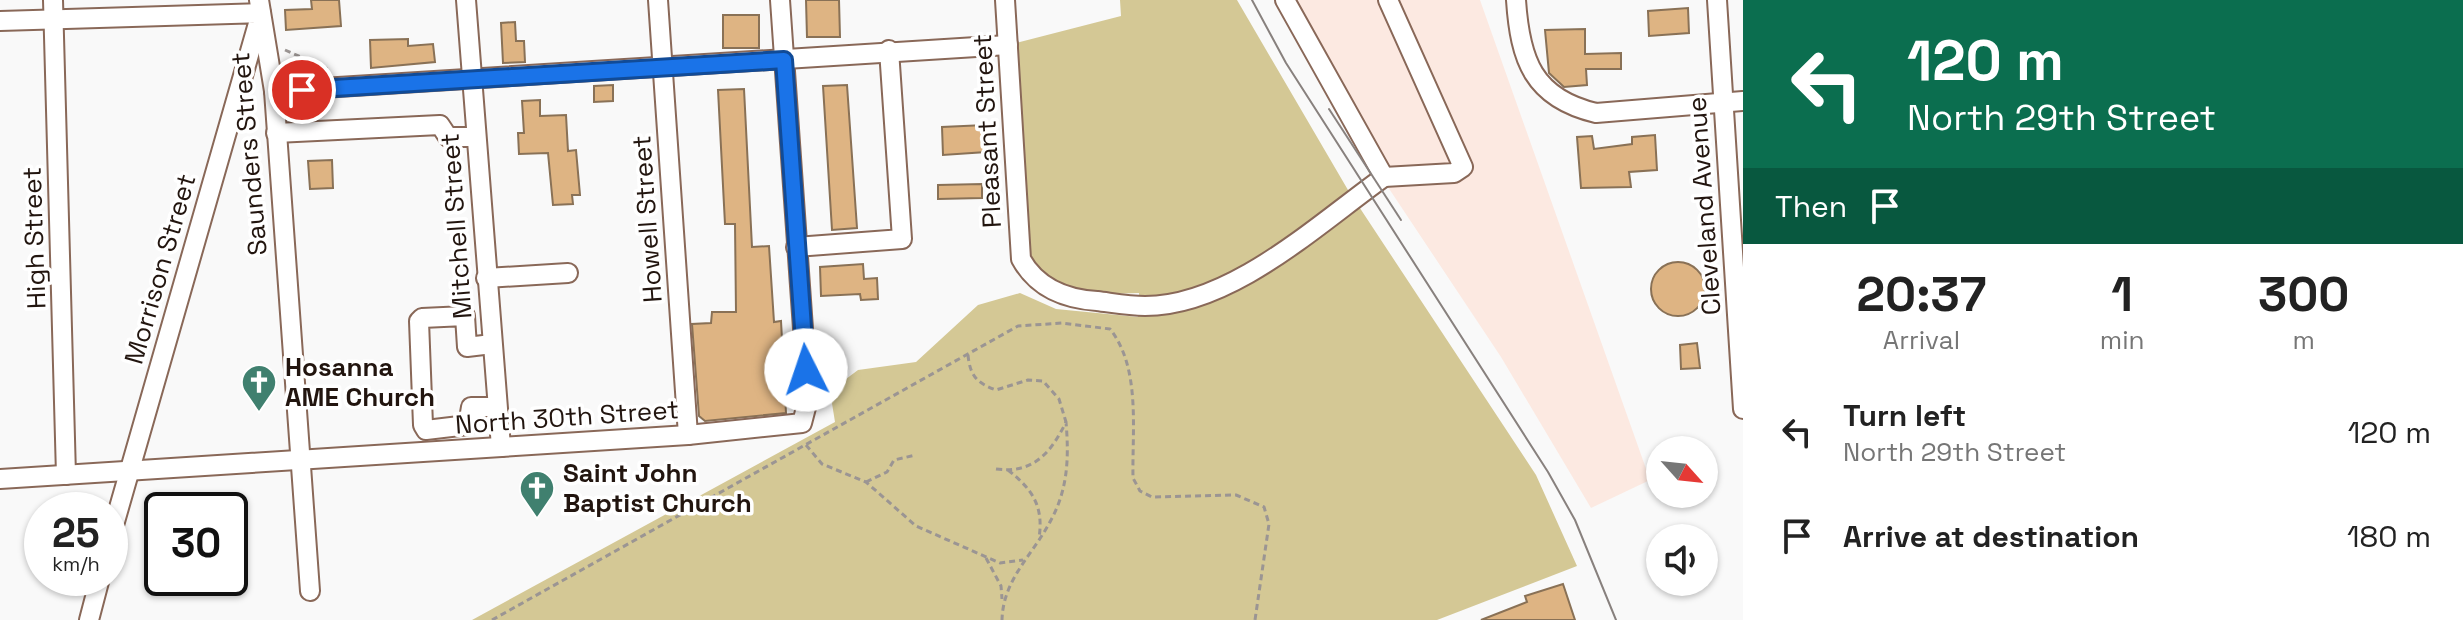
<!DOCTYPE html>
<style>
:root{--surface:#fff;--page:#f2f2f2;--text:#222;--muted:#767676}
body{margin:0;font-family:"Space Grotesk",sans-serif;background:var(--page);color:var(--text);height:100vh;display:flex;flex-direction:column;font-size:30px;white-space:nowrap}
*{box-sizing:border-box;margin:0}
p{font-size:26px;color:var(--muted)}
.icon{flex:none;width:44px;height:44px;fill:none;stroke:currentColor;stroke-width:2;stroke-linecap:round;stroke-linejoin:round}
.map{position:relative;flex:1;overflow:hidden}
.drawer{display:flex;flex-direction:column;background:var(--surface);width:720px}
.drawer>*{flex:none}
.hud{background:#0b6e4f;color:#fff;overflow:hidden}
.needle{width:52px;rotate:117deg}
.tools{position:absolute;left:1646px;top:436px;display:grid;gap:16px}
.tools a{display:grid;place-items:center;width:72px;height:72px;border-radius:50%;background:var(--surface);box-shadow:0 2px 6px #0004;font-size:40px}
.speed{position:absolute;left:24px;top:492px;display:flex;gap:16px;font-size:40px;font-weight:700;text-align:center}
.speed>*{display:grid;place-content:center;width:104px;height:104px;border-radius:50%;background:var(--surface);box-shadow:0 2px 6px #0004;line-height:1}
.speed small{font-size:20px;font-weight:400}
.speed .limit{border:4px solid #111;border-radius:12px;background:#fff;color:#111}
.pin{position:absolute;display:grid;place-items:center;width:68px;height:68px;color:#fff;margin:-34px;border:4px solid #fff;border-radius:50%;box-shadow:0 2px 8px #0007}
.me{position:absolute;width:88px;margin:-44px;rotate:356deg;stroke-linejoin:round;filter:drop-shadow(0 0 6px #0008)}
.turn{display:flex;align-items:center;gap:28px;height:168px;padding:0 32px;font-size:36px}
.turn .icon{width:104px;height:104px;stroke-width:2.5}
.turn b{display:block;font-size:56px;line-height:68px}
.then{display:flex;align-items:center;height:76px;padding:0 32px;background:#0003;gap:16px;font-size:30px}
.eta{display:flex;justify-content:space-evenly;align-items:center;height:136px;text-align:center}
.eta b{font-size:48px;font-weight:700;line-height:56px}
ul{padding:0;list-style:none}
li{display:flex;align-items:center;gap:24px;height:104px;padding:0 32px}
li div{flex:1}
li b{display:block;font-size:30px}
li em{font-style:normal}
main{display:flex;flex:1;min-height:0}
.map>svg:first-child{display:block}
.built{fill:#fce9e1}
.green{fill:#d4c895}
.building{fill:#deb483;stroke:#897156;stroke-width:2}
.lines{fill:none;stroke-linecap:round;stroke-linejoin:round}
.minor-casing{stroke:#896858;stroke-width:22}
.path{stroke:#9b9593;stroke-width:3;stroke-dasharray:6 4;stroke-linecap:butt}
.minor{stroke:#fff;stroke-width:18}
.tram{stroke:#88817e;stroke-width:2}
.route-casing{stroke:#114b97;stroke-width:20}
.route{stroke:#1a73e8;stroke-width:14}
.labels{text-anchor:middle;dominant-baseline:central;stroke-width:7;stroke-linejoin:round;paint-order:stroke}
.street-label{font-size:26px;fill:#22150f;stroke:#fff}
.poi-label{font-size:26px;font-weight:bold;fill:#22150f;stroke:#fff;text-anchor:start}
</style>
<main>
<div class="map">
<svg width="1743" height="620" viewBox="0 0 1743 620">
<rect width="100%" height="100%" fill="#f9f9f9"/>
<!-- built -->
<path class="built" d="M1277 0H1480L1650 480 1591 508 1501 357 1356 139Z"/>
<!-- green -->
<path class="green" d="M1120 0H1237L1348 190 1536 475 1577 566 1437 620H472L835 422 830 391 858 370 916 362 978 305 1020 293 1056 309 1138 317 1139 293 1078 295 1026 269 1008 45 1121 16Z"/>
<!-- building -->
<g class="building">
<path d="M311 0H339L341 26 286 30 285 10 312 9Z"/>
<path d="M806 0H839L840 37H807Z"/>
<path d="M1688 8 1689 33 1649 36 1648 11Z"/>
<rect x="723" y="15" width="36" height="33"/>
<path d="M515 22 516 41H524L525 62 503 63 501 23Z"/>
<path d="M1585 29V54L1621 53V69H1586L1587 85 1564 87 1549 73 1545 30Z"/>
<path d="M408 39V46L433 44 435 62 371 68 370 40Z"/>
<path d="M613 85V101L594 102V86Z"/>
<path d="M847 85 857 228 832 230 823 86Z"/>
<path d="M744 89 752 247 769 246 774 322 781 321 786 413 705 421 699 416 692 324 711 323 712 312H736L735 224H725L718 90Z"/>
<path d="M540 100V116L566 115 568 151 576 150 580 195H572L573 204 553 205 548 153 519 154 518 133H524L522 101Z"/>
<path d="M985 125 986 152 943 155 942 127Z"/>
<path d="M1655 135 1657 170 1629 172 1631 187 1581 188 1577 137 1592 136 1594 149 1632 144V137Z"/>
<path d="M332 160 333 188 310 189 308 161Z"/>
<path d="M982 184V198L938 199V185Z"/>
<circle cx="1678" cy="289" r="27"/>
<path d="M863 264 864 279 877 278 878 299 861 300 860 294 821 296 820 267Z"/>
<path d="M1697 343 1700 368 1681 369 1680 345Z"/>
<path d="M1563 584 1575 620H1481L1527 602 1525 596Z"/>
</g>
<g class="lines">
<!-- minor casing -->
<g class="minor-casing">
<g id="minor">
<path d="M53 0 66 475"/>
<path d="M259 0 274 91 310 591"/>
<path d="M466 0 501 447"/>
<path d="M658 0 688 435"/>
<path d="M1005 0 1021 259C1037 288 1065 299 1097 301 1113 303 1129 306 1145 306 1231 306 1318 224 1384 177L1285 0"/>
<path d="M1516 0C1520 60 1533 98 1596 113L1743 101"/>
<path d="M1717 0 1743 409"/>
<path d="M0 21 261 13 110 539"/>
<path d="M274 91 1008 45"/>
<path d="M276 133 440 125 448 137H475"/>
<path d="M1384 177 1454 173 1463 167 1388 0"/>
<path d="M796 247 902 239 889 50"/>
<path d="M486 278 568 273"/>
<path d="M492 344 467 347 465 316 422 318 419 321 423 425 426 430 468 425 471 407H497"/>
<path d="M0 479 688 435 802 423 808 400 780 0"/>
<path d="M89 620 100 578"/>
</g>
</g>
<!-- path -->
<g class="path">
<path d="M285 50 328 69"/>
<path d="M968 355C970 376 977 383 996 390L1028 380 1043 381 1059 399 1066 422"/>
<path d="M806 445 822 464 866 482 916 526 1000 563 1023 560"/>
<path d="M996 469C1033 474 1051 453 1066 422 1069 457 1068 489 1051 520 1033 555 1003 579 1002 620"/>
<path d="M1008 470C1032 489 1044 506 1039 538"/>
<path d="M866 482 887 472 894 460 916 455"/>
<path d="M986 558 1001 586 1002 599"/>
<path d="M492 620 1018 326 1062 323 1110 329C1141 368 1132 430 1133 478L1140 491 1152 497 1236 495 1264 507 1269 524 1255 620"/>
</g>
<!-- minor -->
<use href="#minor" class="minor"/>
<!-- tram -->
<g class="tram">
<path d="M1252 0 1286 63 1548 472 1575 520 1616 620"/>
<path d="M1329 109 1401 220"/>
</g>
</g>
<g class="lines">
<!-- route casing -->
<g class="route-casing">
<path id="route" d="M302 90 784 60 806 370"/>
</g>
<!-- route -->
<use href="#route" class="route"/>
</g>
<!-- icons -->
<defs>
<g id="church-pin" transform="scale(1.8)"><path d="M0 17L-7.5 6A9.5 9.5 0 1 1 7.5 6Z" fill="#40806f" stroke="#fff"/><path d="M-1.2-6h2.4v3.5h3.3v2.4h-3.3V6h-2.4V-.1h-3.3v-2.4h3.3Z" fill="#fff"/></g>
</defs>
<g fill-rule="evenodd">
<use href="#church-pin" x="259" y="382"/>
<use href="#church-pin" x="537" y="488"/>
</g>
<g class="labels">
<!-- street labels -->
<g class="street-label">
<text transform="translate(987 131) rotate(-93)">Pleasant Street</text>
<text transform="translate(249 154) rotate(-95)">Saunders Street</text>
<text transform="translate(1704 206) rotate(-94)">Cleveland Avenue</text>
<text transform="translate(647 219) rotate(-94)">Howell Street</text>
<text transform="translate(456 226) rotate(-94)">Mitchell Street</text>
<text transform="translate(34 238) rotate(-92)">High Street</text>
<text transform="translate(160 269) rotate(-74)">Morrison Street</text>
<text transform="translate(567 417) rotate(-4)">North 30th Street</text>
</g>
<!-- poi labels -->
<g class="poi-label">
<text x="285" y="367">Hosanna<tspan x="285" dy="30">AME Church</tspan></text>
<text x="563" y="473">Saint John<tspan x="563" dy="30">Baptist Church</tspan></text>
</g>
</g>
</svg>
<div class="tools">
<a><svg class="needle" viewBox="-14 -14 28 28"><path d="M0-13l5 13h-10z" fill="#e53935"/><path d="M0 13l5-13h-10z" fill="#767676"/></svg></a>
<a><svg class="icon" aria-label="sound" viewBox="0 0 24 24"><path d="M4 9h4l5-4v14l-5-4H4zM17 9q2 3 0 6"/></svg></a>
</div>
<div class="speed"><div>25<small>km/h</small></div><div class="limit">30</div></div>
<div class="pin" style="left:302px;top:90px;background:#d93025"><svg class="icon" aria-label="arrive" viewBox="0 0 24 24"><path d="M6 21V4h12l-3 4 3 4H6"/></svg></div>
<svg class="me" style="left:806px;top:370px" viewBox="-20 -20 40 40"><circle r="19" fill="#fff"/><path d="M0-13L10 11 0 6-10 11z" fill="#1a73e8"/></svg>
</div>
<section class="drawer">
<div class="hud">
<div class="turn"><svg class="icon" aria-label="left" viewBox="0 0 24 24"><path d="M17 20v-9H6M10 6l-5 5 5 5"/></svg><div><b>120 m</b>North 29th Street</div></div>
<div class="then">Then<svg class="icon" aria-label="arrive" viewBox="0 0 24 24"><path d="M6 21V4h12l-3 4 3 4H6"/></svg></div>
</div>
<div class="eta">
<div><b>20:37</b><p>Arrival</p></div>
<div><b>1</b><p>min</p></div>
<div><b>300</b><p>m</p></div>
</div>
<ul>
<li><svg class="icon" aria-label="left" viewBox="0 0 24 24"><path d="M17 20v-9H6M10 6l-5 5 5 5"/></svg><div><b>Turn left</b><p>North 29th Street</p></div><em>120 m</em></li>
<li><svg class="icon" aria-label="arrive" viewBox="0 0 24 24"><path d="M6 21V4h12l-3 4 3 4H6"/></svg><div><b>Arrive at destination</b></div><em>180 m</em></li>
</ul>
</section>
</main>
